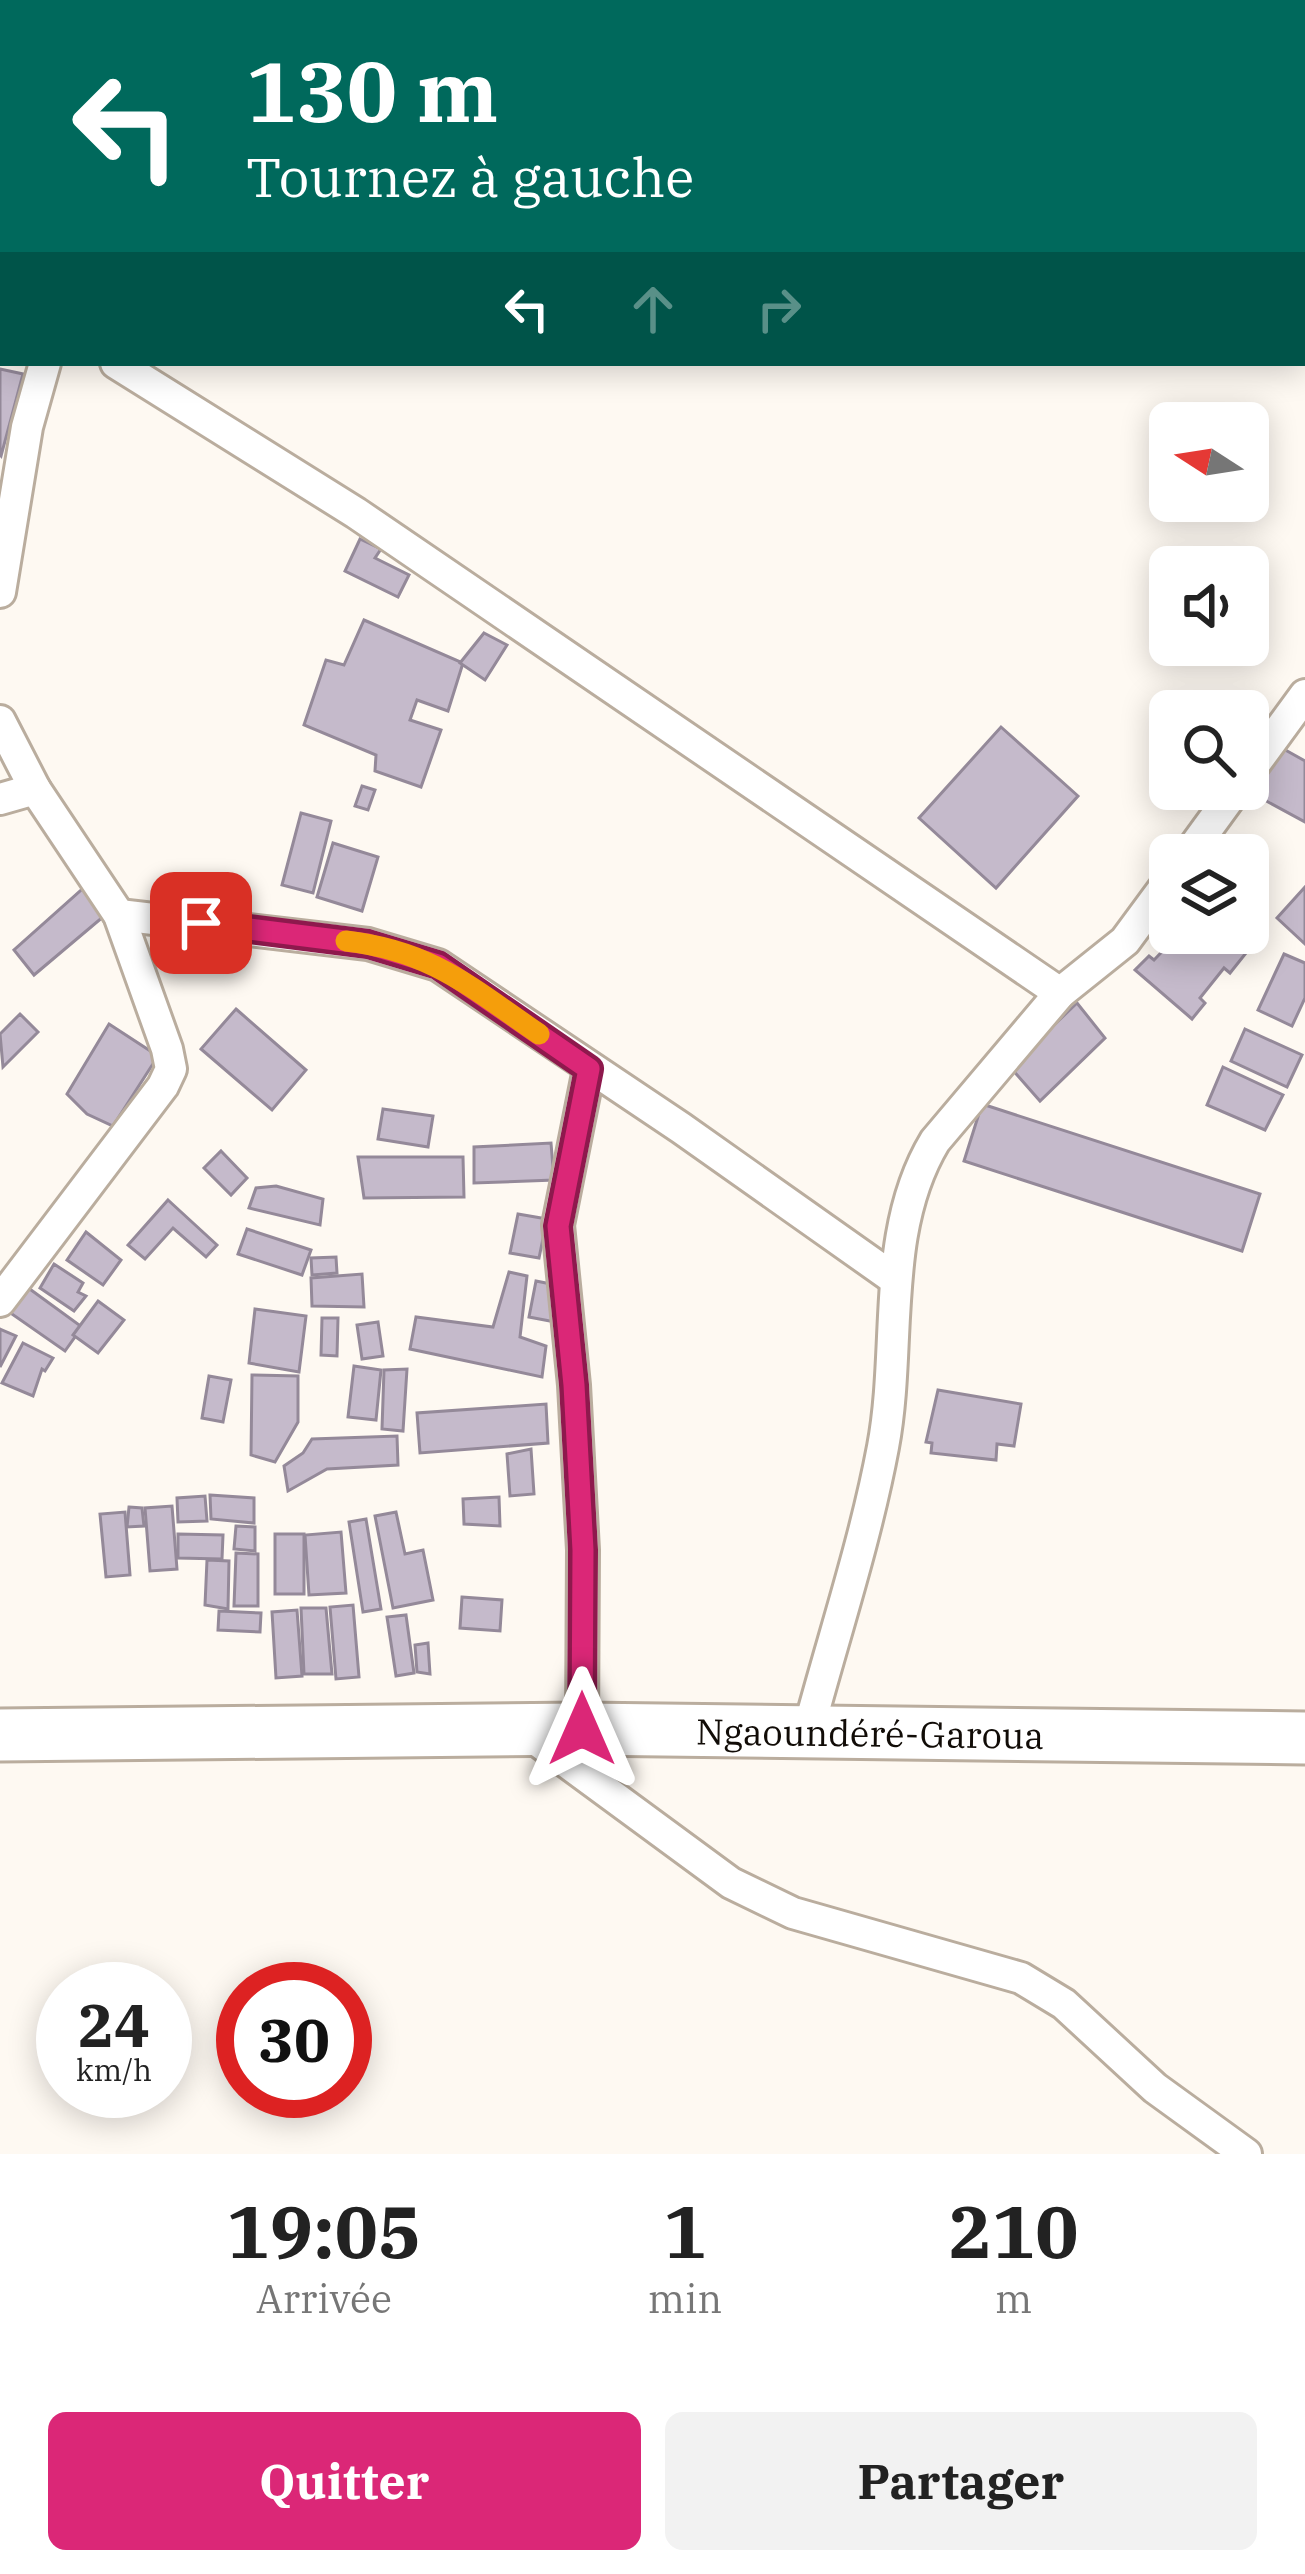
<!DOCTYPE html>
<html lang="fr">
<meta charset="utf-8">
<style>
:root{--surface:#fff;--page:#f2f2f2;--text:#222;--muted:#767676;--accent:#db2777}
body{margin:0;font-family:"IBM Plex Serif",serif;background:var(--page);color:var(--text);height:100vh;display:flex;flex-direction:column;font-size:45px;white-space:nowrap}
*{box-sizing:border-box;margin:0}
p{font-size:39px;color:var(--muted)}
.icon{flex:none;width:66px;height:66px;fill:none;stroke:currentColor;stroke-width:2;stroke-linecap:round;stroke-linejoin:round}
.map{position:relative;height:2154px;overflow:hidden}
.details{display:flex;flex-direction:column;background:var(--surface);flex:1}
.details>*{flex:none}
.top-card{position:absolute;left:0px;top:0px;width:1305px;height:366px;box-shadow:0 6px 30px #0003;background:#00695c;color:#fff;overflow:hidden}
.needle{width:78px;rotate:282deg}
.fabs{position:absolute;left:1149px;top:402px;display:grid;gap:24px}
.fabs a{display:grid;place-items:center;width:120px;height:120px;border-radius:18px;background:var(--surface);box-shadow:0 6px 30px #0003;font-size:60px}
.speed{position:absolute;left:36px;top:1962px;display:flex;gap:24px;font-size:60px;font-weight:700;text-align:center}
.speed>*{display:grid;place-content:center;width:156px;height:156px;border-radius:50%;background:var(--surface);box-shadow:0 6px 30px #0003;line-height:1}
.speed small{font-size:30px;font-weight:400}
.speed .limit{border:18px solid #d22;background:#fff;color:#111}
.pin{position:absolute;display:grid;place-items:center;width:102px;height:102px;color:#fff;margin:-51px;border-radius:24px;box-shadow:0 6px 18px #0006}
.me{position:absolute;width:132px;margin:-66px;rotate:0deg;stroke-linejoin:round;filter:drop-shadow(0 0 9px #0008)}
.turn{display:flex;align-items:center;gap:42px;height:252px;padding:0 48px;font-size:54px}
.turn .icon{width:156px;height:156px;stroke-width:2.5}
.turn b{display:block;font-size:84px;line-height:102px}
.lanes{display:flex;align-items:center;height:114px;padding:0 48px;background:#0003;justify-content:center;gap:60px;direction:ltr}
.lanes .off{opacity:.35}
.eta{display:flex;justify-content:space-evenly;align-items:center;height:204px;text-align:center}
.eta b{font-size:72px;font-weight:700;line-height:84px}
.primary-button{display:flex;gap:24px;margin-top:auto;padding:24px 48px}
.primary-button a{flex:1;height:138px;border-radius:18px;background:var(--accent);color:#fff;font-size:48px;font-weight:700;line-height:138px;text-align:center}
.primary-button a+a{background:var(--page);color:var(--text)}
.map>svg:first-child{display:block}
.building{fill:#c5bacb;stroke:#948999;stroke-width:3}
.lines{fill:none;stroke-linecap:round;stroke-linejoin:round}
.minor-casing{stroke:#baad9e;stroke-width:36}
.trunk-casing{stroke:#baad9e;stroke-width:57}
.minor{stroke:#fff;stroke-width:30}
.trunk{stroke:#fff;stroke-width:51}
.route-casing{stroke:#8e194d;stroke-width:30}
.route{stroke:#db2777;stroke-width:21}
.slow{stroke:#f59e0b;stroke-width:21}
.labels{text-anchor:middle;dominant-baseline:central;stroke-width:10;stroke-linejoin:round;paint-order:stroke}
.street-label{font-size:36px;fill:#110c07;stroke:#fff}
</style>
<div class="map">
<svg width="1305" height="2154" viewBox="0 0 1305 2154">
<rect width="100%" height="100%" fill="#fef9f2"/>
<!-- building -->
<g class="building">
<path d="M0 369 23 374 1 456 0 455Z"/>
<path d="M360 539 381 549 375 558 409 575 398 597 345 571Z"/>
<path d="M364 620 463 663 448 711 417 700 410 720 441 730 421 787 375 771 376 755 304 725 326 660 344 665Z"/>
<path d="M484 633 507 645 485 680 460 663Z"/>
<path d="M1001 727 1078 796 996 888 919 818Z"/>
<path d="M1271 742 1305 761V822L1246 790Z"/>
<path d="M362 786 375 790 368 810 355 806Z"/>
<path d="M301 813 331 821 313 893 282 885Z"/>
<path d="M333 843 378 857 362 911 317 897Z"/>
<path d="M88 884 110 911 34 975 14 950Z"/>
<path d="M1305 887V944L1277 918Z"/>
<path d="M1180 933H1232L1250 948 1230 973 1224 968 1200 998 1205 1003 1192 1019 1135 970 1149 956 1154 960Z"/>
<path d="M1284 954 1305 963V998L1292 1026 1258 1010Z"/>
<path d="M1077 1003 1105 1038 1040 1101 1010 1067Z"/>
<path d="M236 1009 306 1070 272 1110 201 1049Z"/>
<path d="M20 1014 38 1032 3 1067 0 1034Z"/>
<path d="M109 1024 158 1056 113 1126 87 1114 67 1094Z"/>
<path d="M1245 1029 1302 1055 1287 1087 1231 1061Z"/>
<path d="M1223 1067 1283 1095 1265 1130 1207 1105Z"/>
<path d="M982 1104 1260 1194 1242 1251 964 1161Z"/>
<path d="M383 1109 433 1116 428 1147 378 1139Z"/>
<path d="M551 1143 554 1180 474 1183V1147Z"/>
<path d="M221 1151 247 1178 231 1195 204 1168Z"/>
<path d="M358 1157H463L464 1197 364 1198Z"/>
<path d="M276 1186 323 1199 320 1225 249 1208 256 1188Z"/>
<path d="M168 1200 217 1245 206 1257 173 1228 145 1259 128 1245Z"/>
<path d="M518 1214 547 1219 539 1258 510 1253Z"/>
<path d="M247 1229 311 1250 302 1275 238 1254Z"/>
<path d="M86 1232 121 1260 103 1285 67 1260Z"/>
<path d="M336 1257 337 1273 312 1275 311 1258Z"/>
<path d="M54 1264 83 1283 78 1292 86 1296 74 1311 40 1288Z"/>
<path d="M509 1272 527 1276 520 1337 546 1346 542 1377 410 1349 416 1317 493 1327Z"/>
<path d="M362 1274 364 1307 312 1306 311 1278Z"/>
<path d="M536 1281 561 1286 555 1322 529 1317Z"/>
<path d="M27 1287 82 1327 65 1351 9 1312Z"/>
<path d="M98 1301 124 1320 98 1353 73 1335Z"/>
<path d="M255 1309 306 1316 299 1372 249 1363Z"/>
<path d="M322 1318H338L337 1356 321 1355Z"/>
<path d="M378 1322 383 1356 362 1359 357 1325Z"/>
<path d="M0 1329 16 1336 0 1367Z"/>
<path d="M23 1343 53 1358 45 1371 42 1369 33 1396 2 1383Z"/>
<path d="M354 1366 381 1370 376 1420 348 1417Z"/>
<path d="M407 1369 403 1431 382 1429 384 1370Z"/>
<path d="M252 1375 298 1376V1422L275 1462 251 1455Z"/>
<path d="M209 1376 231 1380 223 1422 202 1418Z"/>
<path d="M938 1390 1021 1404 1014 1446 997 1444 996 1460 931 1453 932 1443 926 1442Z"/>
<path d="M546 1404 548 1443 420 1453 417 1413Z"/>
<path d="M397 1436 398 1465 327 1469 288 1491 284 1466 303 1453 312 1439Z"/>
<path d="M531 1449 534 1494 510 1496 507 1454Z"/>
<path d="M210 1495 254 1498V1523L211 1519Z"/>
<path d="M205 1496 207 1521 178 1522 177 1498Z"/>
<path d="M499 1497 500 1526 464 1524 463 1499Z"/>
<path d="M172 1506 177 1569 150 1571 145 1508Z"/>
<path d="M129 1507 142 1508 144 1526 127 1527Z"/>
<path d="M125 1512 130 1575 106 1577 100 1514Z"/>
<path d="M396 1512 405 1554 423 1550 433 1600 393 1608 375 1516Z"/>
<path d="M366 1519 381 1609 363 1612 349 1522Z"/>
<path d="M236 1526 255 1527V1551L234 1549Z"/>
<path d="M341 1532 346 1593 309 1595 305 1535Z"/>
<path d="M178 1534 223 1535 222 1559 178 1558Z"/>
<rect x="275" y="1534" width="29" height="60"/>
<path d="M236 1553 258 1554V1606H234Z"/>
<path d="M207 1560 229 1561 228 1609 205 1605Z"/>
<path d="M462 1597 502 1600 500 1631 460 1628Z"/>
<path d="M353 1605 359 1677 336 1679 330 1607Z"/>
<path d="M301 1608H326L332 1674H304Z"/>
<path d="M297 1610 302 1676 276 1678 272 1612Z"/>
<path d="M219 1611 261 1613 260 1632 218 1630Z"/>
<path d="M406 1615 414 1673 396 1676 387 1617Z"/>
<path d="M428 1643 430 1674 417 1672 415 1645Z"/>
</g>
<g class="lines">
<!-- minor casing -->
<g class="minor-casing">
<g id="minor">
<path d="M154 3 156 0"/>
<path d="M116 363 356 513 1060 993"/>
<path d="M0 592 27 427 45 363"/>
<path d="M0 721 35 789 119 915 167 1049 171 1069 163 1086 0 1301"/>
<path d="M1248 773 1305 695"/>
<path d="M0 799 35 789"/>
<path d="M1188 855 1236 789"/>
<path d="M119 915 368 944 438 965 681 1128 896 1280"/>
<path d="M582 1729 583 1550 574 1385 558 1225 589 1069"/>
<path d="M808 1732C833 1638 865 1543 883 1447 902 1347 880 1232 935 1141L1060 993 1125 941 1170 880"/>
<path d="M527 1733 731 1883 793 1913 1021 1978 1064 2004 1155 2088 1246 2154"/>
</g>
</g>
<!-- trunk casing -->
<g class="trunk-casing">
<g id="trunk">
<path id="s1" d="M0 1735 582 1729 1305 1738"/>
</g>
</g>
<!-- minor -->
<use href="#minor" class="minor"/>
<!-- trunk -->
<use href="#trunk" class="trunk"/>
</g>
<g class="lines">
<!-- route casing -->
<g class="route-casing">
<path id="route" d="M201 923 368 944 438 965 589 1069 558 1226 574 1385 583 1550 582 1729"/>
</g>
<!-- route -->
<use href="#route" class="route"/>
<!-- slow -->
<path class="slow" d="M346 941C432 951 470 987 539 1034"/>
</g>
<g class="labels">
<!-- street labels -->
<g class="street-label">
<text stroke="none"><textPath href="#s1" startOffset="870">Ngaoundéré-Garoua</textPath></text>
</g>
</g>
</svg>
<div class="fabs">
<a><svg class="needle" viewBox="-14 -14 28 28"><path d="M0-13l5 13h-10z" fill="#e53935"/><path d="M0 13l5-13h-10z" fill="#767676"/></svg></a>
<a><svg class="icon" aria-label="sound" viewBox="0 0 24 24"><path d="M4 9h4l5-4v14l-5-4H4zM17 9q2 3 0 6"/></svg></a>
<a><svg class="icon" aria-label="search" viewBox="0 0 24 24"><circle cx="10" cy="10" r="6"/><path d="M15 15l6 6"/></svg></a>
<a><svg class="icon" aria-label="layers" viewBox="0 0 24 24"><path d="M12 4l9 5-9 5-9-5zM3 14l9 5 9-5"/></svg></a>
</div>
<div class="speed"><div>24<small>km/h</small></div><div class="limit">30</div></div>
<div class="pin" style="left:201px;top:923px;background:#d93025"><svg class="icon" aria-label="arrive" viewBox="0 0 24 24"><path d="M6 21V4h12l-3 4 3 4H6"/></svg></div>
<svg class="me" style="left:582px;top:1729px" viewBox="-20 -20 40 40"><path d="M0-17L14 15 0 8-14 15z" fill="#db2777" stroke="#fff" stroke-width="4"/></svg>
<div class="top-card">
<div class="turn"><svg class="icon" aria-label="left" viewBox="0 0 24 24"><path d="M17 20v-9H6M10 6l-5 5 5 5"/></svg><div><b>130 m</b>Tournez à gauche</div></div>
<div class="lanes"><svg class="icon" aria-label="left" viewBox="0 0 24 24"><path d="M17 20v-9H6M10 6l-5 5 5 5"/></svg><svg class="icon off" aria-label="ahead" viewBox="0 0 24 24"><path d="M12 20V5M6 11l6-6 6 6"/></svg><svg class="icon off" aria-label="right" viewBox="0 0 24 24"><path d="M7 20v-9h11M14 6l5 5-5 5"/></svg></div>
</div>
</div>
<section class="details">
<div class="eta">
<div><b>19:05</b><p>Arrivée</p></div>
<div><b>1</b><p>min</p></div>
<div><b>210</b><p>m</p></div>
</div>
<div class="primary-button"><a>Quitter</a><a>Partager</a></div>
</section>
